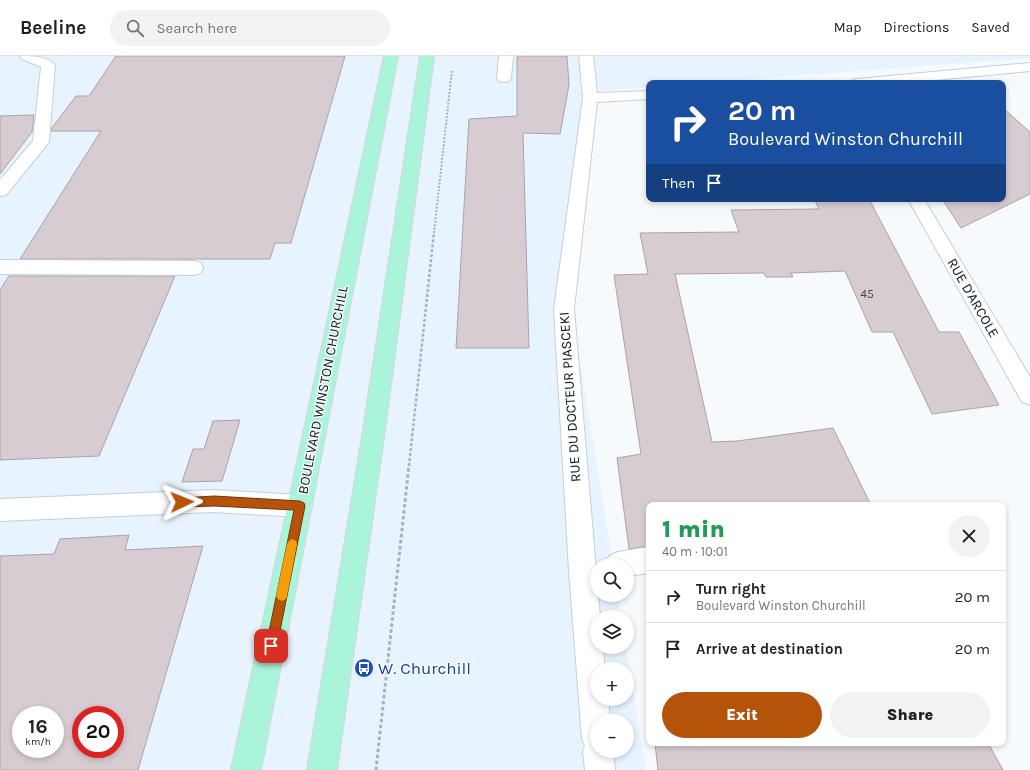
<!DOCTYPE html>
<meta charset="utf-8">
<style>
:root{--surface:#fff;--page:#f2f2f2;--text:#202124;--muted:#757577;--line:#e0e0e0;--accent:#b45309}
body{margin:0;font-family:Karla,sans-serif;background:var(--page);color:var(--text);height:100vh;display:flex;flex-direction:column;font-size:15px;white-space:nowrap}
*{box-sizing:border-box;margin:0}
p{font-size:13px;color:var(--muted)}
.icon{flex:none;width:22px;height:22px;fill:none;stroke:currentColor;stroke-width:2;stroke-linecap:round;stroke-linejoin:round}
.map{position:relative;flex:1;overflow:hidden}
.details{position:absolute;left:646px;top:446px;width:360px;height:244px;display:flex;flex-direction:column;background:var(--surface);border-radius:8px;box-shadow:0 2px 6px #0003}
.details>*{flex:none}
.top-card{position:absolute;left:646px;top:24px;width:360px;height:122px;border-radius:8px;box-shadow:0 2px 6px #0003;background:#1a4fa0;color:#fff;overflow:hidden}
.buttons{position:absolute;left:590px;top:502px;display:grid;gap:8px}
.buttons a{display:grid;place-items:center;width:44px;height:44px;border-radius:50%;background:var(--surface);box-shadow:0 2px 6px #0003;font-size:20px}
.speed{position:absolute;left:12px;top:650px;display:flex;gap:8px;font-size:20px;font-weight:700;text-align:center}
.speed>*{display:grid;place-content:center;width:52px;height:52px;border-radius:50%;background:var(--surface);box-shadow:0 2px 6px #0003;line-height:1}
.speed small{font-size:10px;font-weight:400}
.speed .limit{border:6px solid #d22;background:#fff;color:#111}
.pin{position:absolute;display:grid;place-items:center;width:34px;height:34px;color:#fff;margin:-17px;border-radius:8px;box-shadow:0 2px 6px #0006}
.me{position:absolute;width:44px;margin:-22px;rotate:88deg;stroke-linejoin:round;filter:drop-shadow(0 0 3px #0008)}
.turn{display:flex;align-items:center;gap:14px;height:84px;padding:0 16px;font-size:18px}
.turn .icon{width:52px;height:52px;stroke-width:2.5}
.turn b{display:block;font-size:28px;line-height:34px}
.then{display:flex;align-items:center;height:38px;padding:0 16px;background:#0003;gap:8px;font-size:15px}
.round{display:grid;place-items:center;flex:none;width:42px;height:42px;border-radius:21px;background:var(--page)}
.headline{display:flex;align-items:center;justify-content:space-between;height:68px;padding:0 16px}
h1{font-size:24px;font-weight:800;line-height:30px;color:#1e9e55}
.button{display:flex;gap:8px;margin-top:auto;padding:8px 16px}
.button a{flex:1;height:46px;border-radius:24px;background:var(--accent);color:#fff;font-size:16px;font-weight:800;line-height:46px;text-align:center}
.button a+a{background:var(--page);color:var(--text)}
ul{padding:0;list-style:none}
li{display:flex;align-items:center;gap:12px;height:52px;padding:0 16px;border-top:1px solid var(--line)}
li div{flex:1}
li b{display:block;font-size:15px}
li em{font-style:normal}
header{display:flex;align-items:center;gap:24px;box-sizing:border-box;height:56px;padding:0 20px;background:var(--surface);border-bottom:1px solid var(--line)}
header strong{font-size:19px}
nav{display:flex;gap:22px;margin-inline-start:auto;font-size:14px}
.search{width:280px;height:36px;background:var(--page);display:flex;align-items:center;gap:10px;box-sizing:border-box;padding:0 14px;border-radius:22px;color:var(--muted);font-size:15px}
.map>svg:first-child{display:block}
.built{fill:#e7f4ff;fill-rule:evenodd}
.building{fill:#d6ccd2;stroke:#aca2a9;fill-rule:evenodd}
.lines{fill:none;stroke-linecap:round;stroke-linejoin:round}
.minor-casing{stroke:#c5cfd6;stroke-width:2}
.major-casing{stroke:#d5d5d6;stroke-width:2}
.path-far2{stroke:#aeb1b4;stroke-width:2;stroke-dasharray:2 1.5;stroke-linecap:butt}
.path-far1{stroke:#aeb1b4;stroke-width:2.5;stroke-dasharray:3 2;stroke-linecap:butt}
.path{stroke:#aeb1b4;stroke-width:3;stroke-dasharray:3.5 2.5;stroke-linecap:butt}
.minor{fill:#fff;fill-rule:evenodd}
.major{fill:#aaf5da;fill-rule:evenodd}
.route{fill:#b45309;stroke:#753606}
.slow{fill:#f59e0b}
.labels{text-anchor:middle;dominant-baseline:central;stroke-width:3;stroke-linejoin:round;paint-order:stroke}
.number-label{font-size:12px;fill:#454549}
.street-label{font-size:14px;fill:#15181b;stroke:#f6fafd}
.near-transit-label{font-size:17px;fill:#164399;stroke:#f6fafd;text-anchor:start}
</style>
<header>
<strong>Beeline</strong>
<div class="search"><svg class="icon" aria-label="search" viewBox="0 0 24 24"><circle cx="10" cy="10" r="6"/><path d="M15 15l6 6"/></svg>Search here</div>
<nav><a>Map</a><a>Directions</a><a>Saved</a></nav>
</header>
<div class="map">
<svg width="1030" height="714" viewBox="0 0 1030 714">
<rect width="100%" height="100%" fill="#f6fafd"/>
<!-- built -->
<path class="built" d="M0 0H1030V2L700 27H649V31L598 35 571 248 613 509H597V539H618L621 561H597V591H626L646 714H0ZM597 613H627V643H597ZM21 659H55V693H21ZM81 659H115V693H81ZM597 665H627V695H597Z"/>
<!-- building -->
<g class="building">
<path d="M116 0H345L291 187H275L270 203H20L101 75H51V73L76 40H89Z"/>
<path d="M517 0H567L569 29 560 78 523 77 529 292H456L469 63 517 60Z"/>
<path d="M1003 52 1030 76V138L961 172 942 143H1003Z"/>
<path d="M34 59 32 76 0 118V60Z"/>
<path d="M814 143H869L939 276H959L999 349 932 358 893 276H872L845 215 791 217 793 221H766L764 217 675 218 712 386 737 385 833 372 871 449H649V490L629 493 617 402 641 398 614 219 648 218 640 177 739 176 731 154 819 153Z"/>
<path d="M9 220H175L99 400 0 404V234Z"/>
<path d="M240 364 222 425 182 426 193 393H204L213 365Z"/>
<path d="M129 479 125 494 203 490 138 714H0V500L54 498 60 483ZM21 659H55V693H21ZM81 659H115V693H81Z"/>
<path d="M655 687H988L1003 714H658Z"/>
</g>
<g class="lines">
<!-- minor casing -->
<g class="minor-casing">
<g id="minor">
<path d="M20 0C31 0 48 0 55 9L49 86 6 139 0 140V124L33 85 41 11 22 3Z"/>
<path d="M499 0H513L511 22 509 25 504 26 499 25 497 22Z"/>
<path d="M579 0H593L597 37 649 35V43L597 46 574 253 600 561H597V591H603L605 613H597V643H608L610 665H597V695H613L615 714H585L583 695 585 690 582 683 569 515 554 253 583 42Z"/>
<path d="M1030 7V15L902 27H850L852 24 857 23Z"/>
<path d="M908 143H924L1030 321V349L1022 346Z"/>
<path d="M0 204 194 205 201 207 203 212 201 217 194 219 0 218Z"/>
<path d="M214 434 300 439 309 442 312 450 309 458 300 461 214 456 0 465V443Z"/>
<path d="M649 491V517L627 520V509H605L609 500 618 496Z"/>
</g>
</g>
<!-- major casing -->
<g class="major-casing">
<g id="major">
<path d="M384 0H398L261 714H231Z"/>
<path d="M420 0H434L384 381 337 714H307L362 381Z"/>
</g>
</g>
<!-- path-far2 -->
<path class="path-far2" d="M434 177 452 14"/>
<!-- path-far1 -->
<path class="path-far1" d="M409 410 434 176"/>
<!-- path -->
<path class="path" d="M376 714 409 409"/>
<!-- minor -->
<use href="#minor" class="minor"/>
<!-- major -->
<use href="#major" class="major"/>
</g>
<!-- route -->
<path class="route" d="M214 440 300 445 304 447 305 450 277 590 275 594 271 595 267 594 266 590 294 454 214 450 182 451 178 450 177 446 178 443 182 442Z"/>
<!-- slow -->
<path class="slow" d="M292 483 296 485 297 488 287 540 286 543 282 545 278 543 276 540 287 488 289 485Z"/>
<!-- icons -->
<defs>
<g id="bus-disc" transform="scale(1)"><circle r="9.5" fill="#1a4fb4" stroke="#f6fafd"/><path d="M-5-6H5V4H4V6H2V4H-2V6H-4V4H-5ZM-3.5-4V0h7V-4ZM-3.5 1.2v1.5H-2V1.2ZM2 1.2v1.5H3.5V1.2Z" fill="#fff"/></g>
</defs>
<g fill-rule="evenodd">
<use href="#bus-disc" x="364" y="612"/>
</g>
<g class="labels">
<!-- number labels -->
<g class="number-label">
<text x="867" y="238">45</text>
</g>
<!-- street labels -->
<g class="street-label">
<text transform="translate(973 242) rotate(60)">RUE D'ARCOLE</text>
<text transform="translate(323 334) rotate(-79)">BOULEVARD WINSTON CHURCHILL</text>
<text transform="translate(570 341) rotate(-94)">RUE DU DOCTEUR PIASCEKI</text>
</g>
<!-- near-transit labels -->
<g class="near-transit-label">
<text x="378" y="612">W. Churchill</text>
</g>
</g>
</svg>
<div class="buttons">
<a><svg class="icon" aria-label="search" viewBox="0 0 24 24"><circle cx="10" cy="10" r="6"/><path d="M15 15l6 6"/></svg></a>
<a><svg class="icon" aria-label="layers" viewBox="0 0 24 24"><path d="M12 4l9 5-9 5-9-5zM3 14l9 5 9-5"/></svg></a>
<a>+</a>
<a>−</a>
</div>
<div class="speed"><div>16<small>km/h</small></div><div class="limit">20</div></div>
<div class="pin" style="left:271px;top:590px;background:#d93025"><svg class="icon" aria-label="arrive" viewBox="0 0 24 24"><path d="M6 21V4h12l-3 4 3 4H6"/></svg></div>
<svg class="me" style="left:182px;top:446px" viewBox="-20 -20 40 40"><path d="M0-17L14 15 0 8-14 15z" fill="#b45309" stroke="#fff" stroke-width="4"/></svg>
<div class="top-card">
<div class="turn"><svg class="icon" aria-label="right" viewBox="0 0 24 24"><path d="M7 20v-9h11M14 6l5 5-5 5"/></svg><div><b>20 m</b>Boulevard Winston Churchill</div></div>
<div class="then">Then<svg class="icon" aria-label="arrive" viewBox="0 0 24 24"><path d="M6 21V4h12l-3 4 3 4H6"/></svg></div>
</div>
<section class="details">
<div class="headline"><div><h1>1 min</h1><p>40 m · 10:01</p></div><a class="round"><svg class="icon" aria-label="close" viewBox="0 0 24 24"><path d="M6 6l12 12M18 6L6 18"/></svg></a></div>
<ul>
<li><svg class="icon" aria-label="right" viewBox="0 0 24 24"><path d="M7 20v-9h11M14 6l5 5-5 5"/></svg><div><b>Turn right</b><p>Boulevard Winston Churchill</p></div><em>20 m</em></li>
<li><svg class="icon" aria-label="arrive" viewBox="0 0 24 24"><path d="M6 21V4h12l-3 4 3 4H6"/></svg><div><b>Arrive at destination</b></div><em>20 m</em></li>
</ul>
<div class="button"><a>Exit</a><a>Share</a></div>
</section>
</div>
